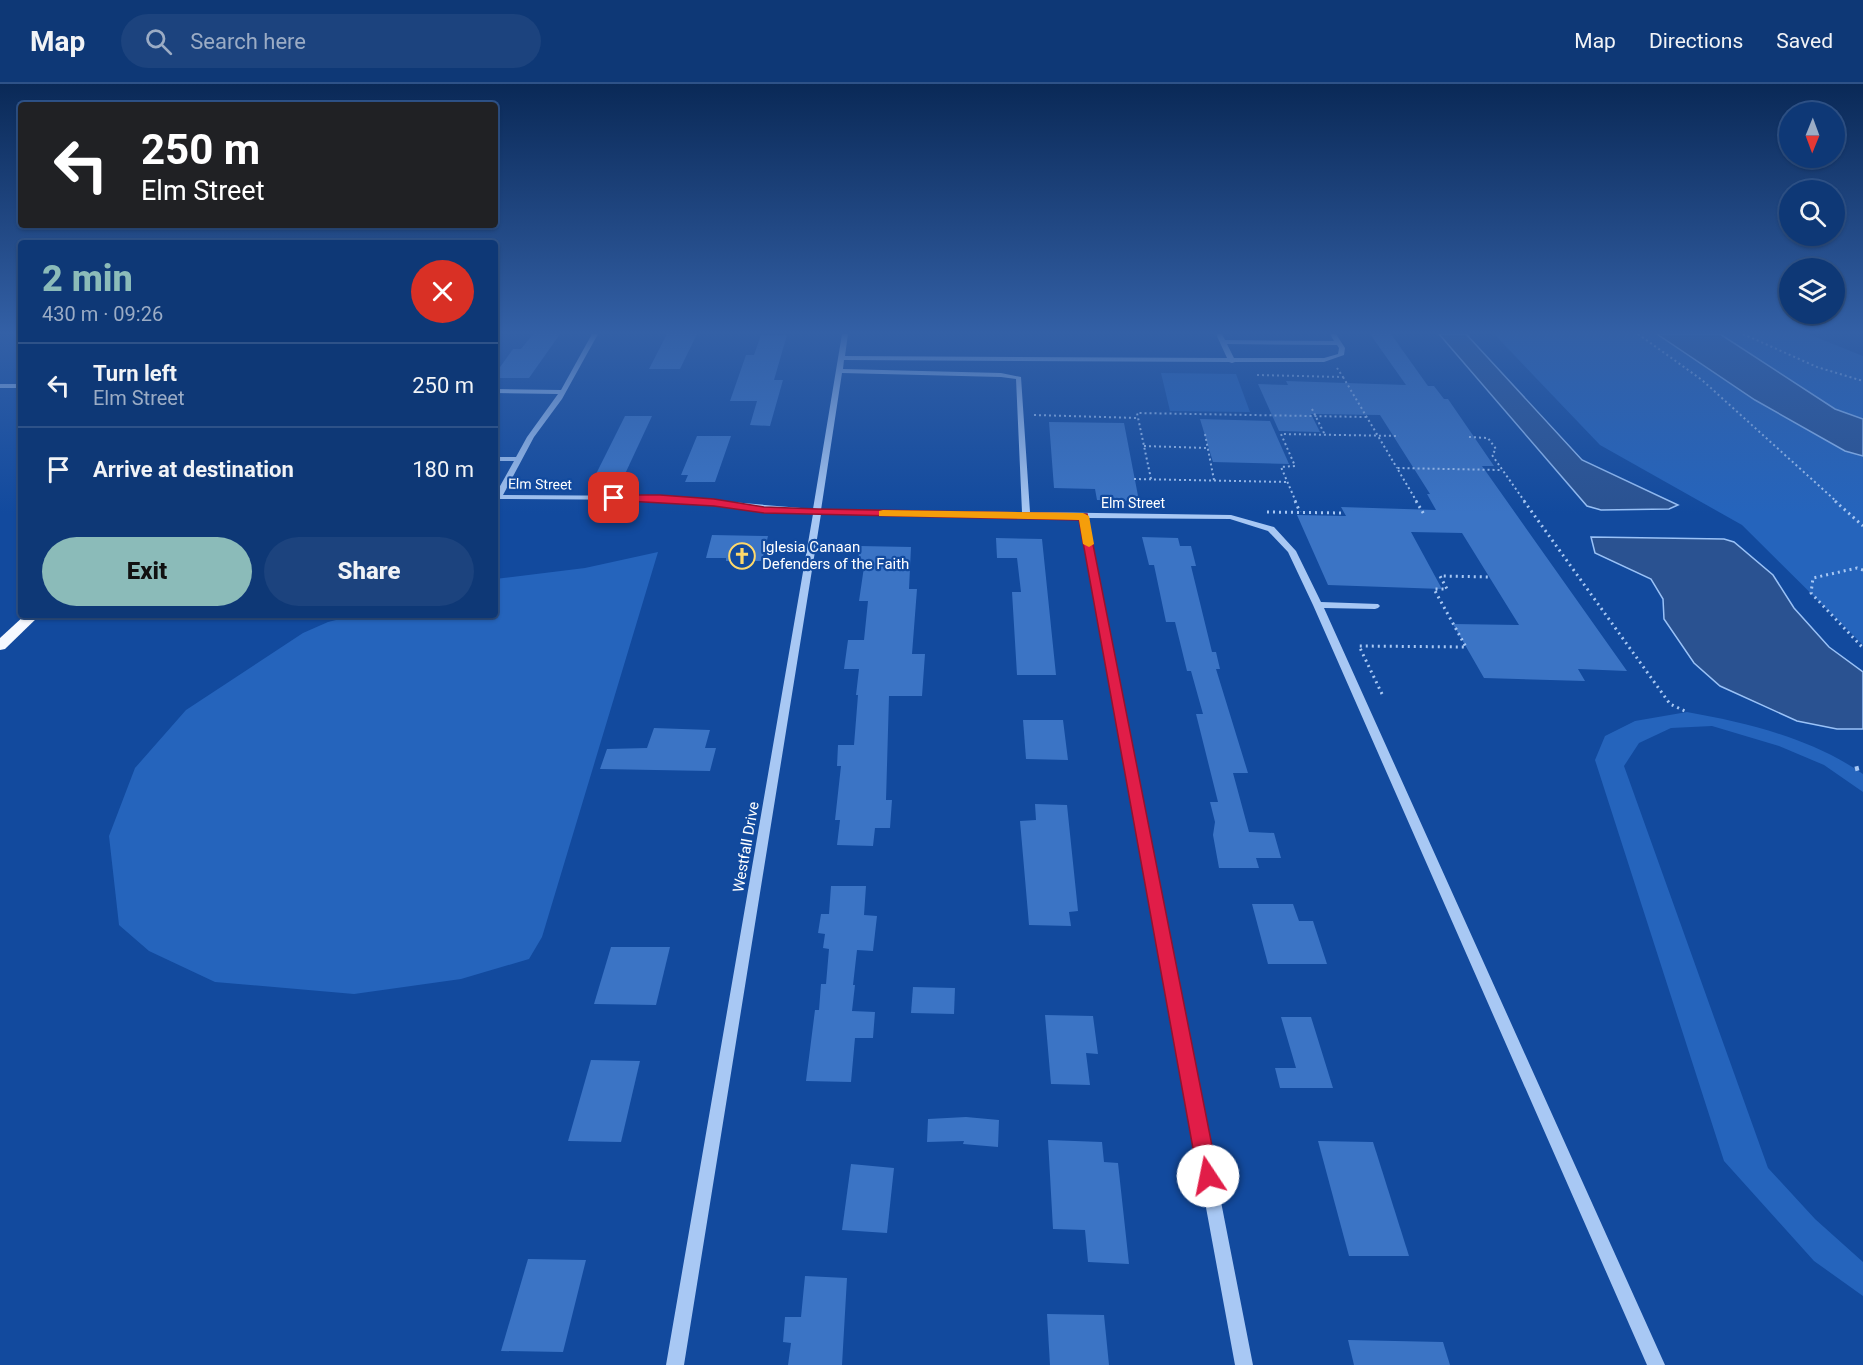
<!DOCTYPE html>
<meta charset="utf-8">
<style>
:root{--surface:#0e3876;--page:#1c437e;--text:#f1f3f6;--muted:#9bacc5;--line:#2e5288;--accent:#8bbbb9}
body{margin:0;font-family:Roboto,sans-serif;background:var(--page);color:var(--text);height:100vh;display:flex;flex-direction:column;font-size:22px;white-space:nowrap}
*{box-sizing:border-box;margin:0}
p{font-size:20px;color:var(--muted)}
.icon{flex:none;width:33px;height:33px;fill:none;stroke:currentColor;stroke-width:2;stroke-linecap:round;stroke-linejoin:round}
.map{position:relative;flex:1;overflow:hidden}
.side{position:absolute;left:18px;top:156px;width:480px;height:378px;display:flex;flex-direction:column;background:var(--surface);border-radius:6px;box-shadow:0 2px 4px #0004,0 0 0 2px var(--line)}
.side>*{flex:none}
.top-card{position:absolute;left:18px;top:18px;width:480px;height:126px;border-radius:6px;box-shadow:0 2px 4px #0004,0 0 0 2px var(--line);background:#202124;color:#fff;overflow:hidden}
.needle{width:39px;rotate:181deg}
.buttons{position:absolute;left:1779px;top:18px;display:grid;gap:12px}
.buttons a{display:grid;place-items:center;width:66px;height:66px;border-radius:50%;background:var(--surface);box-shadow:0 2px 4px #0004,0 0 0 2px var(--line);font-size:30px}
.pin{position:absolute;display:grid;place-items:center;width:51px;height:51px;color:#fff;margin:-26px;border-radius:12px;box-shadow:0 3px 9px #0006}
.me{position:absolute;width:66px;margin:-33px;rotate:349deg;stroke-linejoin:round;filter:drop-shadow(0 0 4px #0008)}
.turn{display:flex;align-items:center;gap:21px;height:126px;padding:0 24px;font-size:27px}
.turn .icon{width:78px;height:78px;stroke-width:2.5}
.turn b{display:block;font-size:42px;line-height:51px}
.round{display:grid;place-items:center;flex:none;width:63px;height:63px;border-radius:32px;background:var(--page)}
.summary{display:flex;align-items:center;justify-content:space-between;height:102px;padding:0 24px}
h1{font-size:36px;font-weight:800;line-height:45px;color:var(--accent)}
.cta{display:flex;gap:12px;margin-top:auto;padding:12px 24px}
.cta a{flex:1;height:69px;border-radius:36px;background:var(--accent);color:#111;font-size:24px;font-weight:800;line-height:69px;text-align:center}
.cta a+a{background:var(--page);color:var(--text)}
ul{padding:0;list-style:none}
li{display:flex;align-items:center;gap:18px;height:84px;padding:0 24px;border-top:2px solid var(--line)}
li div{flex:1}
li b{display:block;font-size:22px}
li em{font-style:normal}
header{display:flex;align-items:center;gap:36px;box-sizing:border-box;height:84px;padding:0 30px;background:var(--surface);border-bottom:2px solid var(--line)}
header strong{font-size:28px}
nav{display:flex;gap:33px;margin-inline-start:auto;font-size:21px}
.search{width:420px;height:54px;background:var(--page);display:flex;align-items:center;gap:15px;box-sizing:border-box;padding:0 21px;border-radius:33px;color:var(--muted);font-size:22px}
.map>svg:first-child{display:block}
.green{fill:#2564bc}
.water{fill:#2a5291;stroke:#9ac2f7;stroke-width:1.5}
.building{fill:#3b74c5}
.lines{fill:none;stroke-linecap:round;stroke-linejoin:round}
.path-far2{stroke:#a8c8f4;stroke-width:2;stroke-dasharray:2 3;stroke-linecap:butt}
.path-far1{stroke:#a8c8f4;stroke-width:3;stroke-dasharray:2 4;stroke-linecap:butt}
.path{stroke:#a8c8f4;stroke-width:4.5;stroke-dasharray:4 5;stroke-linecap:butt}
.minor{fill:#a8c8f4;fill-rule:evenodd}
.major{fill:#f5f9ff;fill-rule:evenodd}
.route{fill:#e11d48;stroke:#92132f;stroke-width:1.5}
.slow{fill:#f59e0b}
.labels{text-anchor:middle;dominant-baseline:central;stroke-width:4.5;stroke-linejoin:round;paint-order:stroke}
.far-street-label{font-size:14px;fill:#fff;stroke:#124a9e}
.poi-label{font-size:15px;fill:#fff;stroke:#124a9e;text-anchor:start}
.street-label{font-size:15px;fill:#fff;stroke:#124a9e}
</style>
<header>
<strong>Map</strong>
<div class="search"><svg class="icon" aria-label="search" viewBox="0 0 24 24"><circle cx="10" cy="10" r="6"/><path d="M15 15l6 6"/></svg>Search here</div>
<nav><a>Map</a><a>Directions</a><a>Saved</a></nav>
</header>
<div class="map">
<svg width="1863" height="1281" viewBox="0 0 1863 1281">
<rect width="100%" height="100%" fill="#124a9e"/>
<!-- green -->
<g class="green">
<path d="M1494 250H1808L1863 272V561L1742 441 1600 361Z"/>
<path d="M1161 289 1236 290 1250 328 1170 327Z"/>
<path d="M658 468 542 853 529 875 461 895 354 910 215 898 149 867 119 841 109 752 135 684 186 626 303 549 328 538 356 531H495V495L585 484Z"/>
<path d="M1687 628C1748 639 1811 654 1863 690V708L1824 681 1779 662 1712 642 1671 644 1639 659 1624 682 1768 1084 1815 1135 1863 1178V1212L1814 1177 1724 1077 1595 676 1605 652 1635 637Z"/>
</g>
<!-- water -->
<g class="water">
<path d="M1439 250H1466L1582 376 1678 421 1669 425 1601 426 1587 422Z"/>
<path d="M1657 250H1720L1835 325 1863 335V372L1845 367 1755 316Z"/>
<path d="M1591 453 1724 455 1734 458 1773 491 1794 524 1829 563 1863 588V645H1837L1797 637 1720 602 1694 579 1664 535 1663 515 1651 495 1595 469Z"/>
</g>
<!-- building -->
<g class="building">
<path d="M533 250H560L529 294H495V290L513 265H521Z"/>
<path d="M667 250H697L680 285H649Z"/>
<path d="M1370 250H1391L1428 302H1434L1444 315H1448L1494 382H1482L1627 587 1578 585 1585 597 1484 594 1453 540 1519 541 1462 449 1411 448 1442 505 1328 501 1297 431 1346 432 1341 423 1436 426 1427 410H1430L1380 331 1311 330 1320 348 1279 347 1258 300 1288 301 1286 297 1406 301Z"/>
<path d="M761 251H787L774 296H783L770 342 750 341 757 317H730L746 271H754Z"/>
<path d="M625 332H652L625 390H596Z"/>
<path d="M1200 335 1270 337 1289 380 1213 378Z"/>
<path d="M1049 338 1124 339 1139 417 1097 416 1095 405 1054 404Z"/>
<path d="M697 352H731L715 398H685L688 391H681Z"/>
<path d="M712 451 768 452 762 477H726V474H706Z"/>
<path d="M1142 453 1178 454 1180 462H1191L1196 482H1191L1212 568H1216L1220 585H1216L1248 689H1233L1249 748 1274 749 1281 774H1256L1259 784H1219L1213 751 1215 738 1210 718H1218L1196 630H1203L1191 587H1187L1175 538H1166L1154 481H1149Z"/>
<path d="M996 454 1042 455 1056 591H1017L1012 508H1021L1017 474H997Z"/>
<path d="M860 462 911 463 909 505H917L912 570H925L922 612H889L886 716H892L890 744H875L873 762 837 761 840 736H835L841 682H837L838 661H854L858 611H856L859 585H844L848 556H864L868 517H859L864 483H857Z"/>
<path d="M1023 636H1063L1068 676 1026 675Z"/>
<path d="M654 644 710 646 705 664H716L710 687 600 685 607 665 647 664Z"/>
<path d="M1035 720 1067 721 1078 827 1069 828 1071 842 1029 841 1020 737 1036 736Z"/>
<path d="M831 802H866L864 831 877 832 873 867 857 866 853 901H855L852 927 875 928 873 954H855L851 998 806 997 815 926H819L821 900H826L829 865 823 864 825 850 818 849 821 830H829Z"/>
<path d="M1252 820H1293L1299 837H1313L1327 880H1268Z"/>
<path d="M611 863H670L656 921 594 920Z"/>
<path d="M913 903 955 904 954 930 911 929Z"/>
<path d="M1045 931 1093 932 1098 970 1086 969 1090 1001 1051 1000Z"/>
<path d="M1281 933H1311L1333 1004H1280L1275 984H1296Z"/>
<path d="M591 976 640 977 621 1058 568 1057Z"/>
<path d="M966 1033 999 1036 998 1063 963 1060 964 1057 927 1058 928 1035Z"/>
<path d="M1048 1056 1102 1058 1104 1078 1118 1079 1129 1180 1088 1178 1085 1146 1053 1145Z"/>
<path d="M1318 1057 1373 1058 1409 1172H1349Z"/>
<path d="M851 1080 894 1084 887 1149 842 1146Z"/>
<path d="M528 1175 586 1176 563 1268 501 1267Z"/>
<path d="M805 1192 847 1194 842 1281H788L791 1259 783 1258 785 1233H801Z"/>
<path d="M1047 1230 1104 1231 1109 1281H1050Z"/>
<path d="M1348 1256 1443 1258 1450 1281H1354Z"/>
</g>
<g class="lines">
<!-- path-far2 -->
<g class="path-far2">
<path d="M1638 250 1702 296 1837 418"/>
<path d="M1743 250 1817 283 1863 297"/>
<path d="M1257 291 1343 293 1337 284"/>
<path d="M1343 293 1397 384"/>
<path d="M1312 325 1325 351"/>
<path d="M1034 331 1138 334"/>
<path d="M1205 350 1214 396"/>
<path d="M1469 353 1488 354 1496 365 1492 371 1525 418"/>
<path d="M1144 362 1207 364"/>
<path d="M1134 395 1288 398"/>
<path d="M1151 395 1137 329 1366 333"/>
<path d="M1296 418 1281 383 1295 382 1281 350 1399 352"/>
<path d="M1417 418 1397 384 1501 386"/>
</g>
<!-- path-far1 -->
<g class="path-far1">
<path d="M1295 417 1300 428"/>
<path d="M1416 417 1425 432"/>
<path d="M1524 417 1670 620 1687 628"/>
<path d="M1835 417 1863 442"/>
<path d="M1267 428 1344 429"/>
<path d="M1863 486 1857 484 1813 494 1811 509 1863 564"/>
<path d="M1382 610 1359 562 1466 563 1434 505H1447L1440 492 1489 493"/>
</g>
<!-- path -->
<path class="path" d="M1855 685 1863 683"/>
<!-- minor -->
<g class="minor">
<path d="M592 250H598L562 315 534 353 503 411 661 412 813 425 842 250H848L845 272 1227 274 1216 250H1222L1225 256 1334 257 1330 250H1336L1345 264 1344 271 1324 278H1235L1232 279 1229 278 844 276 843 285 1001 289 1021 293 1030 428 1231 431 1274 443 1296 467 1321 518 1378 520 1380 522 1378 524 1375 525 1324 524 1665 1281H1647L1313 521 1288 468 1268 447 1230 435 1087 434 1253 1281H1235L1079 434 1029 433 1026 434 1023 433 821 430 684 1281H666L813 430 661 416 495 415V411L514 377H495V373H516L527 353 558 310 495 309V305L561 306ZM1227 260 1337 261 1339 264 1338 270 1324 274H1234ZM842 289 1001 293 1016 295 1022 428 821 426Z"/>
<rect x="0" y="300" width="21" height="4"/>
</g>
<!-- major -->
<path class="major" d="M25 531H40L5 565 0 566V554Z"/>
</g>
<!-- sky -->
<linearGradient id="sky" x2="0" y2="1"><stop stop-color="#0a2957"/><stop offset="0.58" stop-color="#3360a6"/><stop offset="1" stop-color="#3360a6" stop-opacity="0"/></linearGradient>
<rect width="1863" height="429" fill="url(#sky)"/>
<!-- route -->
<path class="route" d="M614 411H660L714 415 764 423 818 425 1087 430 1218 1092 1215 1099 1208 1102 1201 1099 1198 1092 1079 436 764 429 714 422 610 416V412Z"/>
<!-- slow -->
<path class="slow" d="M883 426 1083 429 1089 432 1094 460 1089 463 1083 460 1079 436 879 432V427Z"/>
<!-- icons -->
<defs>
<g id="church-ring" transform="scale(1.35)"><circle r="9.5" fill="#124a9e" stroke="#ffd96b" stroke-width="1.5"/><path d="M-1.2-6h2.4v3.5h3.3v2.4h-3.3V6h-2.4V-.1h-3.3v-2.4h3.3Z" fill="#ffd96b"/></g>
</defs>
<g fill-rule="evenodd">
<use href="#church-ring" x="742" y="472"/>
</g>
<g class="labels">
<!-- far-street labels -->
<g class="far-street-label">
<text transform="translate(540 400) rotate(1)">Elm Street</text>
<text x="1133" y="419">Elm Street</text>
</g>
<!-- poi labels -->
<g class="poi-label">
<text x="762" y="463">Iglesia Canaan<tspan x="762" dy="17">Defenders of the Faith</tspan></text>
</g>
<!-- street labels -->
<g class="street-label">
<text transform="translate(746 763) rotate(-80)">Westfall Drive</text>
</g>
</g>
</svg>
<div class="buttons">
<a><svg class="needle" viewBox="-14 -14 28 28"><path d="M0-13l5 13h-10z" fill="#e53935"/><path d="M0 13l5-13h-10z" fill="#9bacc5"/></svg></a>
<a><svg class="icon" aria-label="search" viewBox="0 0 24 24"><circle cx="10" cy="10" r="6"/><path d="M15 15l6 6"/></svg></a>
<a><svg class="icon" aria-label="layers" viewBox="0 0 24 24"><path d="M12 4l9 5-9 5-9-5zM3 14l9 5 9-5"/></svg></a>
</div>
<div class="pin" style="left:614px;top:414px;background:#d93025"><svg class="icon" aria-label="arrive" viewBox="0 0 24 24"><path d="M6 21V4h12l-3 4 3 4H6"/></svg></div>
<svg class="me" style="left:1208px;top:1092px" viewBox="-20 -20 40 40"><circle r="19" fill="#fff"/><path d="M0-13L10 11 0 6-10 11z" fill="#e11d48"/></svg>
<div class="top-card">
<div class="turn"><svg class="icon" aria-label="left" viewBox="0 0 24 24"><path d="M17 20v-9H6M10 6l-5 5 5 5"/></svg><div><b>250 m</b>Elm Street</div></div>
</div>
<section class="side">
<div class="summary"><div><h1>2 min</h1><p>430 m · 09:26</p></div><a class="round" style="background:#d93025;color:#fff"><svg class="icon" aria-label="close" viewBox="0 0 24 24"><path d="M6 6l12 12M18 6L6 18"/></svg></a></div>
<ul>
<li><svg class="icon" aria-label="left" viewBox="0 0 24 24"><path d="M17 20v-9H6M10 6l-5 5 5 5"/></svg><div><b>Turn left</b><p>Elm Street</p></div><em>250 m</em></li>
<li><svg class="icon" aria-label="arrive" viewBox="0 0 24 24"><path d="M6 21V4h12l-3 4 3 4H6"/></svg><div><b>Arrive at destination</b></div><em>180 m</em></li>
</ul>
<div class="cta"><a>Exit</a><a>Share</a></div>
</section>
</div>
